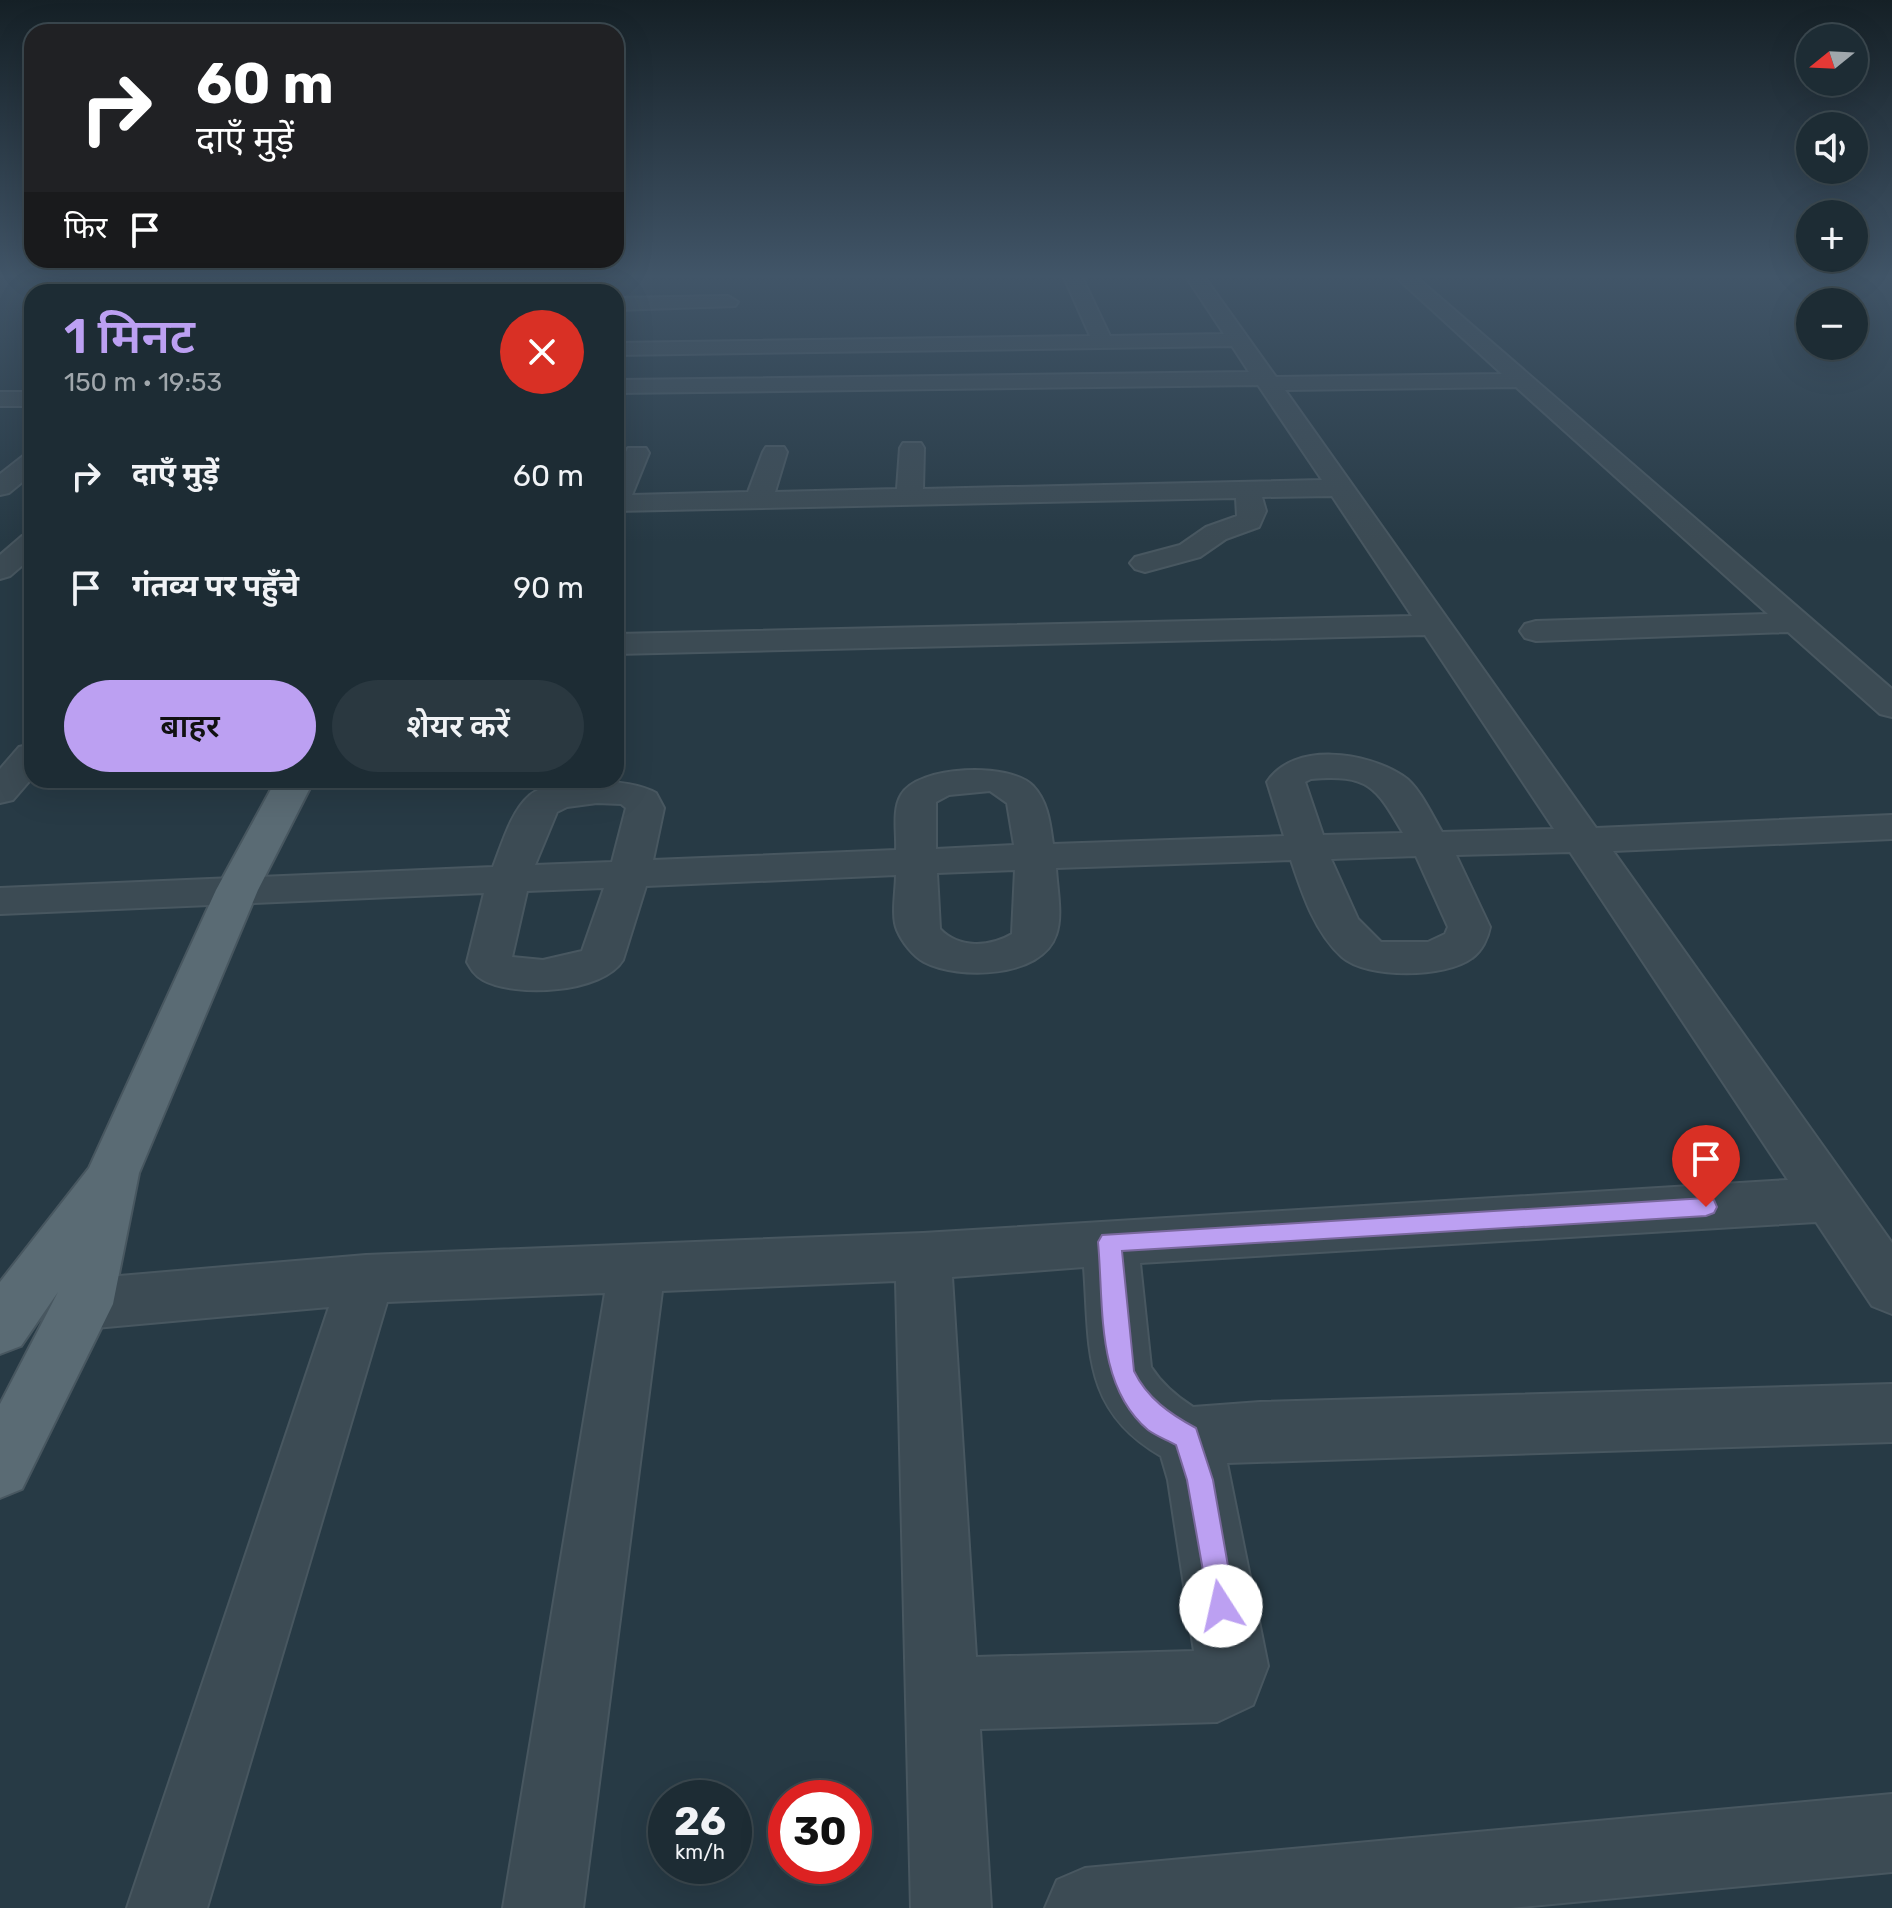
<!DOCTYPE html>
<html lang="hi">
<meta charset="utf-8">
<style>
:root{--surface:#1d2c34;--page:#2a3840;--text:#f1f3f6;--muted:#a0a7ac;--line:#3b484f;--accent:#bca0f2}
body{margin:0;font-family:Rubik,"Noto Sans Devanagari",sans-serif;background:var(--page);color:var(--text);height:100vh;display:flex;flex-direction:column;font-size:30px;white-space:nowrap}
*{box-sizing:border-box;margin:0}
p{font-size:26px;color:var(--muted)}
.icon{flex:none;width:44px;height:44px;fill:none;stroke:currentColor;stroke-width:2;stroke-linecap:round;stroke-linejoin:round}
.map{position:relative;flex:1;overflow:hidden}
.panel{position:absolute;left:24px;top:284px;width:600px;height:504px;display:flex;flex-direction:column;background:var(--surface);border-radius:24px;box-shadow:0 8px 32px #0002,0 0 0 2px var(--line)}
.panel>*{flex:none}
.banner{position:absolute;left:24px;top:24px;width:600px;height:244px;border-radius:24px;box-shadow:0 8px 32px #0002,0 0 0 2px var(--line);background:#202124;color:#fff;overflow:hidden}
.needle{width:52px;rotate:252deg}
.fabs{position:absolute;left:1796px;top:24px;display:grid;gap:16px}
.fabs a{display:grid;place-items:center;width:72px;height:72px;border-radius:50%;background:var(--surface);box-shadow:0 8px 32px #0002,0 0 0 2px var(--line);font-size:40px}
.speed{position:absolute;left:648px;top:1780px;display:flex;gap:16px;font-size:40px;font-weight:700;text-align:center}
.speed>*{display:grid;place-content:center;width:104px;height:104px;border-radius:50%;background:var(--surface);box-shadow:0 8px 32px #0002,0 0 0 2px var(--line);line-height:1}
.speed small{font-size:20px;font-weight:400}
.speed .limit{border:12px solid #d22;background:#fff;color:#111}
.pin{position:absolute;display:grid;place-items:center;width:68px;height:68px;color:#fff;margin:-82px -34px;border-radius:50% 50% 50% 0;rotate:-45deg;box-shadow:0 0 8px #0007}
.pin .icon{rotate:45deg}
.me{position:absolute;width:88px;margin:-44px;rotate:350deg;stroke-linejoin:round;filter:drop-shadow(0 0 6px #0008)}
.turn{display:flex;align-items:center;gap:28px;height:168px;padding:0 40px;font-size:36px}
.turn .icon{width:104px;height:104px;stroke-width:2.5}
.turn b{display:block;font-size:56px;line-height:68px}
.then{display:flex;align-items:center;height:76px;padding:0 40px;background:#0003;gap:16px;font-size:30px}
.round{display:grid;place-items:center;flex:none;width:84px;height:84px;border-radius:42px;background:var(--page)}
.headline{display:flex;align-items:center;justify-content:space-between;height:136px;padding:0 40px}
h1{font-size:48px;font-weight:600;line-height:60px;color:var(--accent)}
.action{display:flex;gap:16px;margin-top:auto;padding:16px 40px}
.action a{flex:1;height:92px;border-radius:48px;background:var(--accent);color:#111;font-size:32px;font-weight:600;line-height:92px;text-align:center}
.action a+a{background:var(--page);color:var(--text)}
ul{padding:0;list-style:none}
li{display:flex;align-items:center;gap:24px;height:112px;padding:0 40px}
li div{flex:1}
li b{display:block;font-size:30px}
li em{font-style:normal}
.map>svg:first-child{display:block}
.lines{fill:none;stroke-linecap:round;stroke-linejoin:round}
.minor-casing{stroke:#485760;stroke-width:4}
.major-casing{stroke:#485760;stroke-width:4}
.minor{fill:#3c4b54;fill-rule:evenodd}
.major{fill:#5a6b74;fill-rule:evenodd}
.route{fill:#bca0f2;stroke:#7a689d;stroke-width:2}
</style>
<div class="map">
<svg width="1892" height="1908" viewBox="0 0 1892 1908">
<rect width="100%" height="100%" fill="#273a45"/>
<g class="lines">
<!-- minor casing -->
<g class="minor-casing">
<g id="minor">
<path d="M1063 275H1081L1110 336 1224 334 1185 275H1203L1276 377 1502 374 1394 275H1414L1892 689V717L1880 714 1788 632 1536 641 1525 638 1520 631 1525 624 1536 621 1768 614 1516 387 1285 390 1596 828 1892 815V839L1613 851 1892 1243V1314L1872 1306 1816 1222 1140 1263 1151 1367C1162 1384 1176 1396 1193 1407L1260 1402 1892 1384V1442L1227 1463 1268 1666 1253 1705 1217 1722 980 1729 991 1908H911L896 1281 662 1291 583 1908H503L605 1293 387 1302 207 1908H127L329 1307 84 1329 64 1322 55 1304 64 1286 84 1279 366 1255 923 1233 1788 1180 1570 852 1456 855 1490 927C1488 938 1482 951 1472 958 1446 978 1367 979 1342 957 1315 933 1302 893 1291 860L1056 868C1057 889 1063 916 1056 935 1042 978 958 980 924 962 913 956 902 942 897 930 891 916 896 891 896 875L646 886 623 960C603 993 516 998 483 980 475 976 471 969 467 962L484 893 0 914V888L493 867C502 844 511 811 530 795 555 775 630 778 656 793L664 808 653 860 896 850C897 834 892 810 901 795 918 765 1010 762 1033 786 1048 802 1050 823 1053 844L1284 836 1267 782C1294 741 1367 752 1403 776 1419 786 1432 815 1442 832L1554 829 1425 635 616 654V634L1412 616 1332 496 1262 497 1266 511 1259 527 1226 539 1200 557 1145 572 1135 569 1130 563 1135 557 1180 545 1206 527 1237 516 1236 498 616 511V471L628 448H646L649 453 632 495 748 492 763 452 766 447H784L787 452 775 492 897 489 900 448 903 443H921L924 448 923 489 1322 480 1258 385 616 393V381L619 380 1249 372 1232 346 616 355V343L1090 336ZM1311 779C1369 774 1376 787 1403 833L1323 835 1305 782ZM990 791 1007 803 1014 845 936 849V802L949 795ZM597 803 621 804 626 808 612 862 535 865 557 812 567 807ZM1416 856 1448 927 1445 934 1428 942H1381L1358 919 1331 859ZM1015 870 1012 934C990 947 959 949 940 929L937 873ZM604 888 582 951 543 960 512 957 527 891ZM1084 1267C1090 1347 1081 1410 1161 1456L1168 1480 1194 1651 976 1657 952 1277Z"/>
<path d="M430 284 437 286 438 292 149 291 158 285Z"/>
<path d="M728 296 738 302 735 306 616 310V298Z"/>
<rect x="0" y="392" width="32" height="14"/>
<path d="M32 453V474L9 493 0 495V474L23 456Z"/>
<path d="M32 534V557L10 576 0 579V555L22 536Z"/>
<path d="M32 744V778L13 800 0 803V769L19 747Z"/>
<path d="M1892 1794V1872L1510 1908H1045L1057 1880 1085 1868Z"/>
</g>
</g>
<!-- major casing -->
<g class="major-casing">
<g id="major">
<path d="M437 275H456L439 292H419Z"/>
<path d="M276 780H314L258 890 139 1173 113 1304 22 1489 0 1498V1404L58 1292 21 1346 0 1354V1282L89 1168 216 890Z"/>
</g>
</g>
<!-- minor -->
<use href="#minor" class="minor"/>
<!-- major -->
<use href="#major" class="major"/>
</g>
<!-- sky -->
<linearGradient id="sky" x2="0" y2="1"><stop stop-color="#152026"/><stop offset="0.51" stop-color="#415568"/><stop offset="1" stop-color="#415568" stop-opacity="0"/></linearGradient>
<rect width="1892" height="542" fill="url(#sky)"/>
<!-- route -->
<path class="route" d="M1706 1198 1714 1200 1717 1207 1714 1213 1706 1216 1122 1251 1134 1371C1147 1398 1170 1414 1196 1428L1213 1480 1235 1606 1231 1616 1221 1620 1211 1616 1187 1480 1176 1445C1167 1440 1156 1436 1148 1430 1095 1385 1104 1305 1098 1242L1102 1235Z"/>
</svg>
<div class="fabs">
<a><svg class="needle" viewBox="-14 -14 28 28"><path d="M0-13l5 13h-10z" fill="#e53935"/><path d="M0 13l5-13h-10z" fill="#a0a7ac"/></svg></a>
<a><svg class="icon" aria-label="sound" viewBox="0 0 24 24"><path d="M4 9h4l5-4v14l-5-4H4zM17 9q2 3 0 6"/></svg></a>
<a>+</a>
<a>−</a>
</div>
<div class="speed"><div>26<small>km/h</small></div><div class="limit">30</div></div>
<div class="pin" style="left:1706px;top:1207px;background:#d93025"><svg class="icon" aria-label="arrive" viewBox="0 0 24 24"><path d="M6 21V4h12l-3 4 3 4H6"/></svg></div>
<svg class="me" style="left:1221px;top:1606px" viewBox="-20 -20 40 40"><circle r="19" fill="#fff"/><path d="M0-13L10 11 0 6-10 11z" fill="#bca0f2"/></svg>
<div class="banner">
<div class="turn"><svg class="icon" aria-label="right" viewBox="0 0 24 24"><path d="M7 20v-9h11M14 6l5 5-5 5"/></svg><div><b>60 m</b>दाएँ मुड़ें</div></div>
<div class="then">फिर<svg class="icon" aria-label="arrive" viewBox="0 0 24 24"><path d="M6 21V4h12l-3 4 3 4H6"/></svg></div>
</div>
<section class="panel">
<div class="headline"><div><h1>1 मिनट</h1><p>150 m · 19:53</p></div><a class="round" style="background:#d93025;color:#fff"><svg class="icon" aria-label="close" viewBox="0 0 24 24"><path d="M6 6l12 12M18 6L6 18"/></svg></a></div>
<ul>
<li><svg class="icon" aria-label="right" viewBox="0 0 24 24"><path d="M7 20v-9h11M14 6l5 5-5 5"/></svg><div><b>दाएँ मुड़ें</b></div><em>60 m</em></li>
<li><svg class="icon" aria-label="arrive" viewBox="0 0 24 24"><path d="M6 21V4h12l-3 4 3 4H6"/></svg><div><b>गंतव्य पर पहुँचे</b></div><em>90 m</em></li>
</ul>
<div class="action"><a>बाहर</a><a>शेयर करें</a></div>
</section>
</div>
